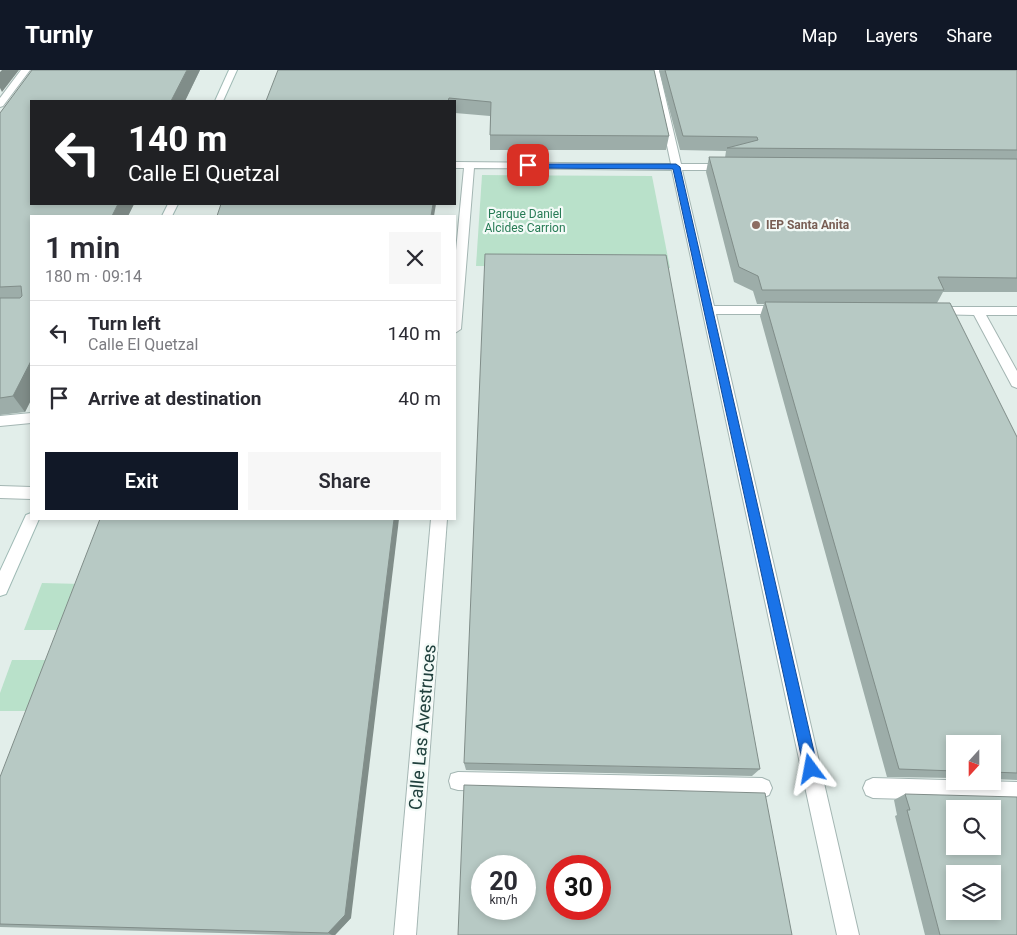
<!DOCTYPE html>
<meta charset="utf-8">
<style>
:root{--surface:#fff;--page:#f7f7f7;--text:#2b2b33;--muted:#7c7c81;--line:#e1e1e2;--accent:#111827}
body{margin:0;font-family:Roboto,sans-serif;background:var(--page);color:var(--text);height:100vh;display:flex;flex-direction:column;font-size:19px;white-space:nowrap}
*{box-sizing:border-box;margin:0}
p{font-size:16px;color:var(--muted)}
.icon{flex:none;width:28px;height:28px;fill:none;stroke:currentColor;stroke-width:2;stroke-linecap:round;stroke-linejoin:round}
.map{position:relative;flex:1;overflow:hidden}
.side{position:absolute;left:30px;top:145px;width:426px;height:305px;display:flex;flex-direction:column;background:var(--surface);border-radius:0px;box-shadow:0 2px 8px #0003}
.side>*{flex:none}
.banner{position:absolute;left:30px;top:30px;width:426px;height:105px;border-radius:0px;box-shadow:0 2px 8px #0003;background:#202124;color:#fff;overflow:hidden}
.needle{width:32px;rotate:201deg}
.buttons{position:absolute;left:946px;top:665px;display:grid;gap:10px}
.buttons a{display:grid;place-items:center;width:55px;height:55px;border-radius:0px;background:var(--surface);box-shadow:0 2px 8px #0003;font-size:25px}
.speed{position:absolute;left:471px;top:785px;display:flex;gap:10px;font-size:25px;font-weight:700;text-align:center}
.speed>*{display:grid;place-content:center;width:65px;height:65px;border-radius:50%;background:var(--surface);box-shadow:0 2px 8px #0003;line-height:1}
.speed small{font-size:12px;font-weight:400}
.speed .limit{border:8px solid #d22;background:#fff;color:#111}
.pin{position:absolute;display:grid;place-items:center;width:42px;height:42px;color:#fff;margin:-21px;border-radius:10px;box-shadow:0 2px 8px #0006}
.me{position:absolute;width:55px;margin:-28px;rotate:347deg;stroke-linejoin:round;filter:drop-shadow(0 0 4px #0008)}
.turn{display:flex;align-items:center;gap:18px;height:105px;padding:0 15px;font-size:22px}
.turn .icon{width:65px;height:65px;stroke-width:2.5}
.turn b{display:block;font-size:35px;line-height:42px}
.round{display:grid;place-items:center;flex:none;width:52px;height:52px;border-radius:0px;background:var(--page)}
.summary{display:flex;align-items:center;justify-content:space-between;height:85px;padding:0 15px}
h1{font-size:30px;font-weight:600;line-height:38px}
.cta{display:flex;gap:10px;margin-top:auto;padding:10px 15px}
.cta a{flex:1;height:58px;border-radius:0px;background:var(--accent);color:#fff;font-size:20px;font-weight:600;line-height:58px;text-align:center}
.cta a+a{background:var(--page);color:var(--text)}
ul{padding:0;list-style:none}
li{display:flex;align-items:center;gap:15px;height:65px;padding:0 15px;border-top:1px solid var(--line)}
li div{flex:1}
li b{display:block;font-size:19px}
li em{font-style:normal}
header{display:flex;align-items:center;gap:30px;box-sizing:border-box;height:70px;padding:0 25px;background:var(--accent);color:#fff}
header strong{font-size:24px}
nav{display:flex;gap:28px;margin-inline-start:auto;font-size:18px}
.map>svg:first-child{display:block}
.green{fill:#b9e1ca}
.lines{fill:none;stroke-linecap:round;stroke-linejoin:round}
.lane-casing{stroke:#a4b6b3;stroke-width:2}
.street-casing{stroke:#a4b6b3;stroke-width:2}
.secondary-casing{stroke:#9fbab5;stroke-width:2}
.lane{fill:#fff;fill-rule:evenodd}
.street{fill:#fff;fill-rule:evenodd}
.secondary{fill:#fff;fill-rule:evenodd}
.wall{fill:#9dada9}
.shaded-wall{fill:#808d89}
.building{fill:#b7c9c4;stroke:#808d89;fill-rule:evenodd}
.route{fill:#1a73e8;stroke:#114b97}
.education-dot{fill:#8d6e63;stroke:#f3faf7;stroke-width:2}
.labels{text-anchor:middle;dominant-baseline:central;stroke-width:4.5;stroke-linejoin:round;paint-order:stroke}
.far-park-label{font-size:12px;fill:#277b55;stroke:#f3faf7}
.far-education-label{font-size:12px;font-weight:bold;fill:#785e54;stroke:#f3faf7;text-anchor:start}
.near-street-label{font-size:18px;fill:#20403d;stroke:#f3faf7}
</style>
<header>
<strong>Turnly</strong>
<nav><a>Map</a><a>Layers</a><a>Share</a></nav>
</header>
<div class="map">
<svg width="1017" height="865" viewBox="0 0 1017 865">
<rect width="100%" height="100%" fill="#e2eeea"/>
<!-- green -->
<g class="green">
<path d="M482 105 652 106 670 198 476 196Z"/>
<path d="M42 513 82 514 64 560H24Z"/>
<path d="M12 590H53L33 641H0V623Z"/>
</g>
<g class="lines">
<!-- lane casing -->
<g class="lane-casing">
<g id="lane">
<path d="M31 343V353L0 356V346Z"/>
<path d="M0 416 31 417V429L0 428Z"/>
</g>
</g>
<!-- street casing -->
<g class="street-casing">
<g id="street">
<path d="M21 0H30L3 36 0 37V28Z"/>
<path d="M651 0H659L681 94H726L731 97 726 100H682L714 236H781L787 240 781 244H716L859 865H837L672 100 474 98 461 259 455 263V191L464 98H455V92L671 94Z"/>
<path d="M934 237H1017V245H986L1017 301V318L1012 316 974 245 930 244 928 241 930 238Z"/>
<path d="M431 449H447L416 865H394Z"/>
<path d="M458 702 762 708 769 711 772 718 769 725 762 728 458 720 451 718 449 711 451 704Z"/>
<path d="M873 708 1017 712V732L873 728 866 725 863 718 866 711Z"/>
</g>
</g>
<!-- secondary casing -->
<g class="secondary-casing">
<g id="secondary">
<path d="M229 0H237L223 31H215Z"/>
<path d="M168 134H178L172 146H162Z"/>
<path d="M31 443V449H39L6 524 0 526V501L26 445Z"/>
</g>
</g>
<!-- lane -->
<use href="#lane" class="lane"/>
<!-- street -->
<use href="#street" class="street"/>
<!-- secondary -->
<use href="#secondary" class="secondary"/>
</g>
<!-- wall -->
<g class="wall">
<path d="M32 0H200L185 31H31V134H134L128 146H31V330L25 342 0 345V43Z"/>
<path d="M654 0 669 66 666 80H490V46L455 43V31H266Z"/>
<path d="M659 0H1017V222H943L937 233 1017 367V710L992 709V674H955V708L887 707 760 246 764 234H757L753 221 734 212 706 102 709 87 725 88 726 81 680 80Z"/>
<path d="M464 693 760 699 752 706 466 700Z"/>
<path d="M0 707 351 848 335 865H292L0 857Z"/>
<path d="M905 724 1017 865H925L895 746 897 745 894 730Z"/>
</g>
<!-- shaded-wall -->
<g class="shaded-wall">
<path d="M2 0H19L2 22 0 18V2Z"/>
<path d="M187 0H200L185 31H171Z"/>
<path d="M118 134H134L128 146H112Z"/>
<path d="M433 134H436L434 146H431Z"/>
<path d="M31 291V330L25 342 13 326Z"/>
<path d="M394 449H399L351 848 335 865H332L328 863Z"/>
</g>
<!-- building -->
<g class="building">
<path d="M32 0H187L171 31H31V134H118L112 146H31V291L13 326 0 328V228H20L22 226 21 216 0 217V43Z"/>
<path d="M278 0H654L669 66 490 65 491 32 449 28 448 31H266Z"/>
<path d="M665 0H1017V80L727 78 758 70 757 67 683 66Z"/>
<path d="M709 87 1017 89V208L938 207 944 220H762L758 206 739 197Z"/>
<path d="M221 134H433L431 146H217Z"/>
<path d="M485 184 666 185 760 699 464 693Z"/>
<path d="M765 232 950 233 1017 367V703L992 702V674H955V701L899 699Z"/>
<path d="M100 449H394L345 845 328 863 0 854V707Z"/>
<path d="M464 715 765 723 792 865H458ZM482 796H525V839H482ZM558 796H600V839H558Z"/>
<path d="M905 724 1017 727V865H940L907 740H910ZM955 739H992V776H955ZM955 804H992V841H955Z"/>
</g>
<!-- route -->
<path class="route" d="M525 94H676L680 97 818 699 816 704 811 706 806 704 804 699 673 99 528 98 525 97Z"/>
<!-- markers -->
<circle class="education-dot" cx="756" cy="155" r="5"/>
<g class="labels">
<!-- far-park labels -->
<g class="far-park-label">
<text x="525" y="144">Parque Daniel<tspan x="525" dy="14">Alcides Carrion</tspan></text>
</g>
<!-- far-education labels -->
<g class="far-education-label">
<text x="766" y="155">IEP Santa Anita</text>
</g>
<!-- near-street labels -->
<g class="near-street-label">
<text transform="translate(422 657) rotate(-85)">Calle Las Avestruces</text>
</g>
</g>
</svg>
<div class="buttons">
<a><svg class="needle" viewBox="-14 -14 28 28"><path d="M0-13l5 13h-10z" fill="#e53935"/><path d="M0 13l5-13h-10z" fill="#7c7c81"/></svg></a>
<a><svg class="icon" aria-label="search" viewBox="0 0 24 24"><circle cx="10" cy="10" r="6"/><path d="M15 15l6 6"/></svg></a>
<a><svg class="icon" aria-label="layers" viewBox="0 0 24 24"><path d="M12 4l9 5-9 5-9-5zM3 14l9 5 9-5"/></svg></a>
</div>
<div class="speed"><div>20<small>km/h</small></div><div class="limit">30</div></div>
<div class="pin" style="left:528px;top:95px;background:#d93025"><svg class="icon" aria-label="arrive" viewBox="0 0 24 24"><path d="M6 21V4h12l-3 4 3 4H6"/></svg></div>
<svg class="me" style="left:811px;top:699px" viewBox="-20 -20 40 40"><path d="M0-17L14 15 0 8-14 15z" fill="#1a73e8" stroke="#fff" stroke-width="4"/></svg>
<div class="banner">
<div class="turn"><svg class="icon" aria-label="left" viewBox="0 0 24 24"><path d="M17 20v-9H6M10 6l-5 5 5 5"/></svg><div><b>140 m</b>Calle El Quetzal</div></div>
</div>
<section class="side">
<div class="summary"><div><h1>1 min</h1><p>180 m · 09:14</p></div><a class="round"><svg class="icon" aria-label="close" viewBox="0 0 24 24"><path d="M6 6l12 12M18 6L6 18"/></svg></a></div>
<ul>
<li><svg class="icon" aria-label="left" viewBox="0 0 24 24"><path d="M17 20v-9H6M10 6l-5 5 5 5"/></svg><div><b>Turn left</b><p>Calle El Quetzal</p></div><em>140 m</em></li>
<li><svg class="icon" aria-label="arrive" viewBox="0 0 24 24"><path d="M6 21V4h12l-3 4 3 4H6"/></svg><div><b>Arrive at destination</b></div><em>40 m</em></li>
</ul>
<div class="cta"><a>Exit</a><a>Share</a></div>
</section>
</div>
